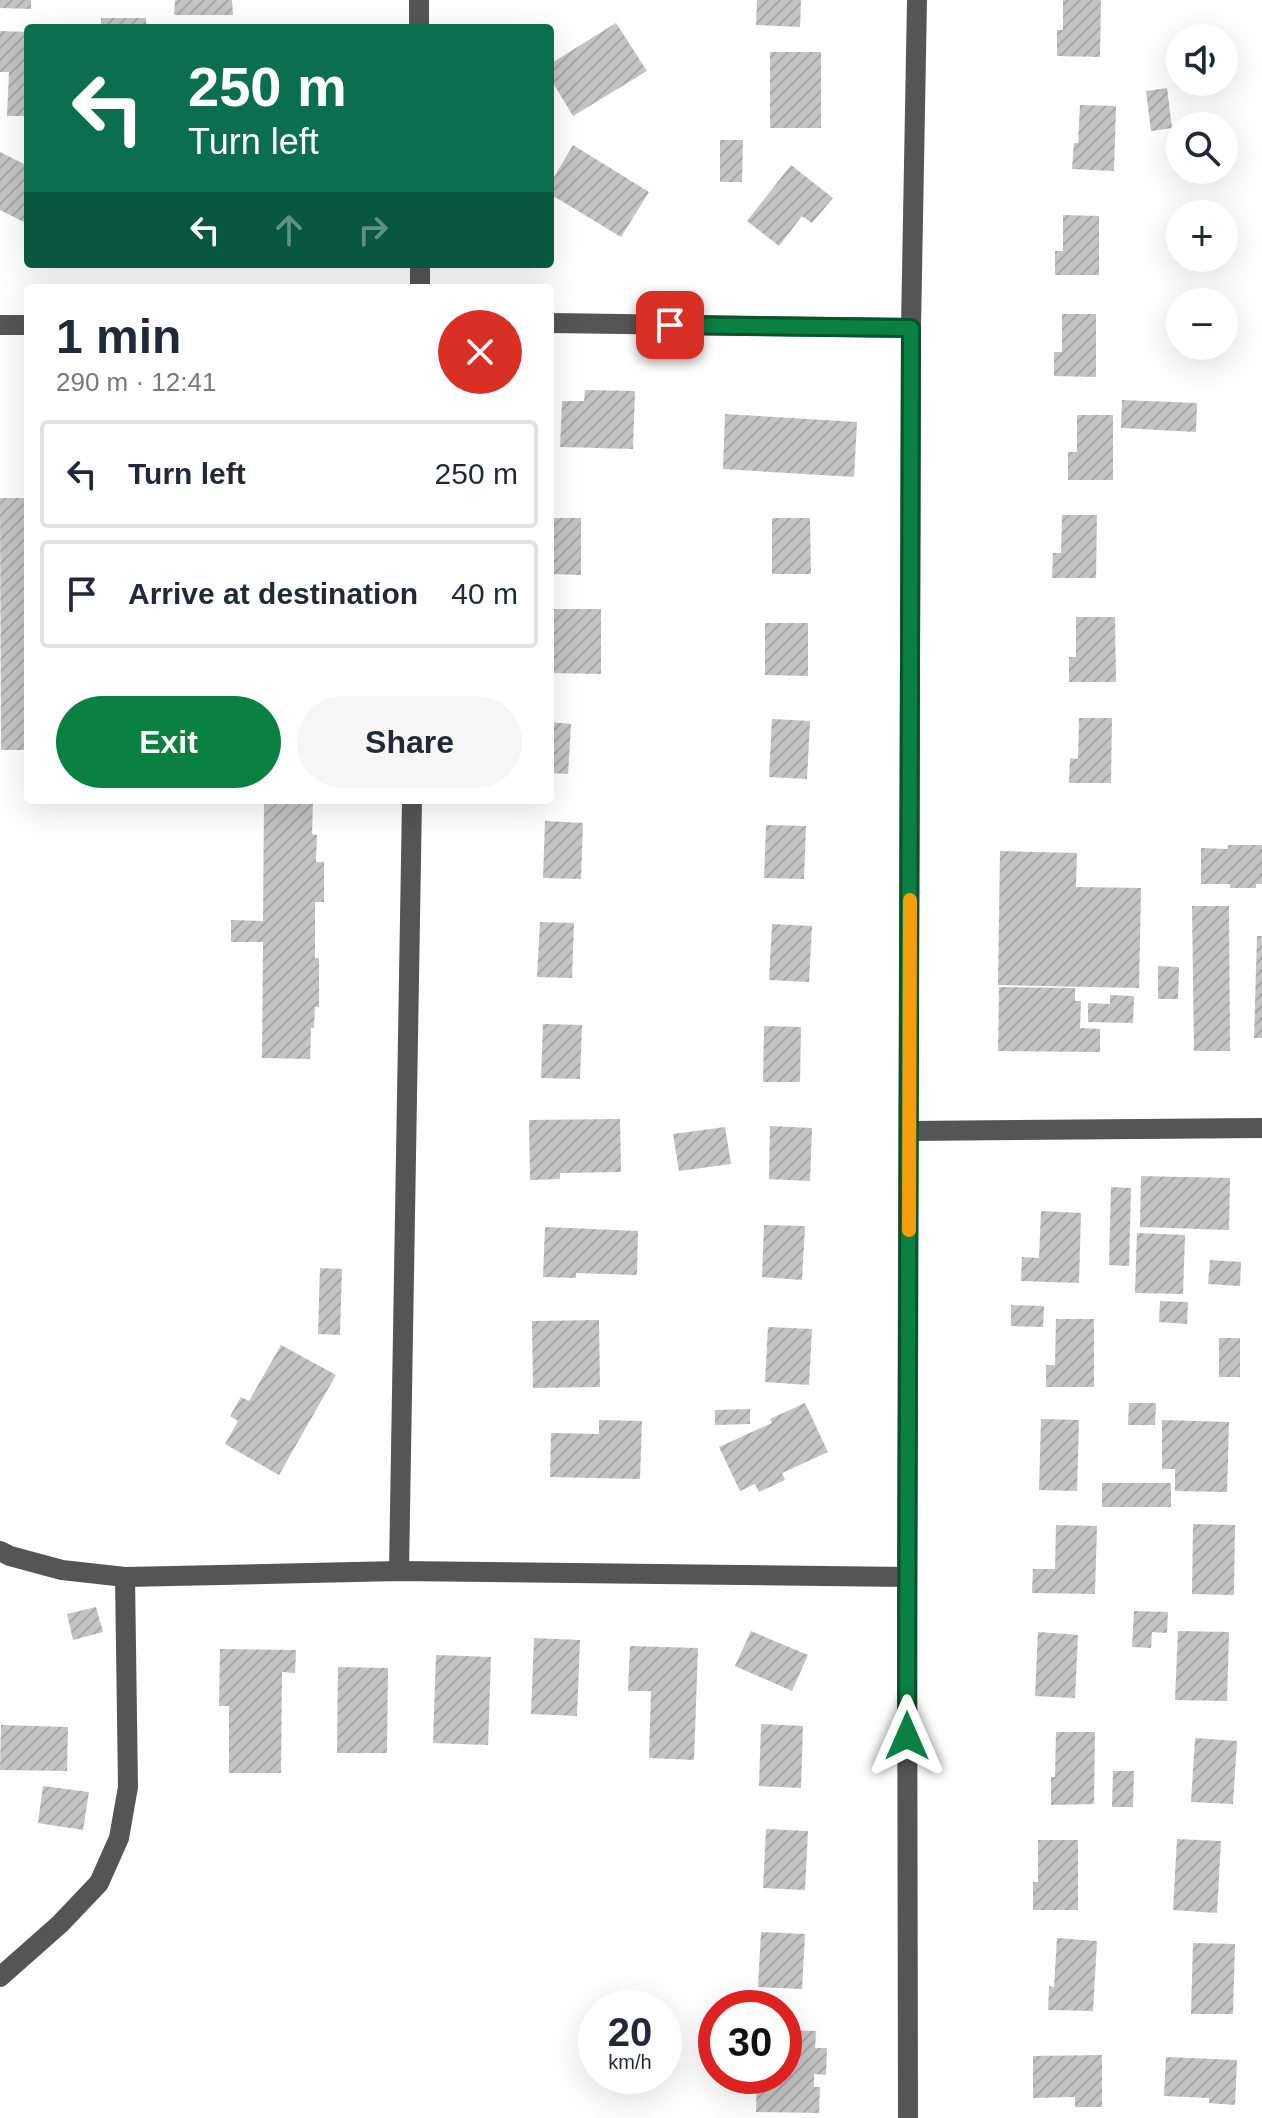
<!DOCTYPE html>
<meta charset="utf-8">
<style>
:root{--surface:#fff;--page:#f6f6f7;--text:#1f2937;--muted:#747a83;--line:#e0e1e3;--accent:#0b8043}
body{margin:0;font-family:Arial,sans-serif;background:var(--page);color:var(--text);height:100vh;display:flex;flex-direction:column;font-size:30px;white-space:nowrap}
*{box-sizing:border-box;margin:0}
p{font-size:26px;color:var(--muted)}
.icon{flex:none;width:44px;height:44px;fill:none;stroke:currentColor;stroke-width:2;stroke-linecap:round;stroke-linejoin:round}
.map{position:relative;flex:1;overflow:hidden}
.panel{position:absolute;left:24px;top:284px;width:530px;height:520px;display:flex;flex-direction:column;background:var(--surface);border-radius:8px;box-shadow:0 8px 32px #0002}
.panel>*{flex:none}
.top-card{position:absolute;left:24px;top:24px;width:530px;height:244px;border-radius:8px;box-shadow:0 8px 32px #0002;background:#0b6e4f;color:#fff;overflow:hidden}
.fabs{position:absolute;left:1166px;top:24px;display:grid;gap:16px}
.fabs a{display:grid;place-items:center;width:72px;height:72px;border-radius:50%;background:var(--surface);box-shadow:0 8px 32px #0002;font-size:40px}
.speed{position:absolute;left:578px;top:1990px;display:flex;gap:16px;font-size:40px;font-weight:700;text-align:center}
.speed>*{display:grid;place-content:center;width:104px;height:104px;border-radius:50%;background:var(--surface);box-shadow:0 8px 32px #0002;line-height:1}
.speed small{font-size:20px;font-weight:400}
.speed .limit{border:12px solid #d22;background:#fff;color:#111}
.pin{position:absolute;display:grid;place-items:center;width:68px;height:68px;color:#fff;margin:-34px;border-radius:16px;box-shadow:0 4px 12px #0006}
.me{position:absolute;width:88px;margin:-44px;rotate:0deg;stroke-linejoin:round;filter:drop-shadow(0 0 6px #0008)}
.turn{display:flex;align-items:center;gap:28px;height:168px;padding:0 32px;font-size:36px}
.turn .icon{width:104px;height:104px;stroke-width:2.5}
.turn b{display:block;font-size:56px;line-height:68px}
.lanes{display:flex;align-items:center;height:76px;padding:0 32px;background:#0003;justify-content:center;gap:40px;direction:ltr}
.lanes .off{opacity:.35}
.round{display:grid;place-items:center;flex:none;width:84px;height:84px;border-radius:42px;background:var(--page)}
.summary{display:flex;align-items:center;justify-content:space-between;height:136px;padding:0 32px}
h1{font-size:48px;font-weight:800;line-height:60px}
.cta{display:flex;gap:16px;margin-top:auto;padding:16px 32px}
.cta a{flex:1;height:92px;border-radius:48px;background:var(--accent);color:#fff;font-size:32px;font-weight:800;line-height:92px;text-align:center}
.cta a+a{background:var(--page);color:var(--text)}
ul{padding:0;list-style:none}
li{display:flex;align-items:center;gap:24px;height:108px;margin:0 16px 12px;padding:0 16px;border:4px solid var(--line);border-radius:8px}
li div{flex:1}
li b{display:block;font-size:30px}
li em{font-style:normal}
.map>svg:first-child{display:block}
.building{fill:url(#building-hatch)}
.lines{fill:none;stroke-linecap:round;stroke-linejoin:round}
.minor{stroke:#555;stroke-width:20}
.route-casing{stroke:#07532c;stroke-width:20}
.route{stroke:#0b8043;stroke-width:14}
.slow{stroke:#f59e0b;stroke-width:14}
</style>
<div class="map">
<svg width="1262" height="2118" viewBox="0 0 1262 2118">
<defs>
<pattern id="building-hatch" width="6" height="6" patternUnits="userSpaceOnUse" patternTransform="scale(2)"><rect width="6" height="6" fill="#c4c4c4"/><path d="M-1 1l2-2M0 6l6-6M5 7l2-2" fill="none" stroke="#a7a7a7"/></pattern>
</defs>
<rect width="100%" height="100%" fill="#fff"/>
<!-- building -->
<g class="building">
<path d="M0 0H31V9L0 8Z"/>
<path d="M175 0H232L233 15H174Z"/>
<path d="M757 0H801L800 27 756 25Z"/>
<path d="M1063 0H1101L1100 57 1057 56V30H1063Z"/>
<rect x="101" y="18" width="45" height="10"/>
<path d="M616 23 647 71 573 116 550 78V64Z"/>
<path d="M0 31 28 32V116H7L9 72H0Z"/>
<rect x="770" y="52" width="51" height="76"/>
<path d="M1167 88 1172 128 1151 131 1146 91Z"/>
<path d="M1080 105 1116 106 1114 171 1072 169 1074 143H1078Z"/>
<path d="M720 140H743L742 182H720Z"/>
<path d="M573 145 649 192 621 237 550 194V184Z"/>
<path d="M0 152 28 166V224L0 210Z"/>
<path d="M791 165 833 198 812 223 802 216 779 246 747 221Z"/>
<path d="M1063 215 1099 216V275H1055V251H1063Z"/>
<path d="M1062 314H1096V377L1054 376V352H1062Z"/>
<path d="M585 390 635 391 633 449 560 447 562 401H584Z"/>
<path d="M1122 400 1197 403 1196 432 1121 428Z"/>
<path d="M725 414 857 422 854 477 723 469Z"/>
<path d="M1077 415H1113V480H1068V452H1077Z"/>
<path d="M0 498H28V750H1Z"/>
<path d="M1062 515H1097L1096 578H1052L1053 553H1061Z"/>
<path d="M550 518H581V575L550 574Z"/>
<path d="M772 518H810L811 574H772Z"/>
<path d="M550 609H601V674L550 673Z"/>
<path d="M1076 617H1115L1116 682H1069V657H1076Z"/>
<path d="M765 623H808V676L765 675Z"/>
<path d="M1079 718H1112L1111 783H1069L1070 758 1078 759Z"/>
<path d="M772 719 810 721 807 779 769 777Z"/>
<path d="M550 722 571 724 568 774 550 773Z"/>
<path d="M264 804H313L312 834 317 835 316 862H324V902H315V958H319V1007H315L314 1028H311L310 1059 262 1058 263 942H231V920L263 921Z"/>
<path d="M545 821 583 823 581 879 543 878Z"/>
<path d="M766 825 806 826 804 879 764 878Z"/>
<path d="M1228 845H1262V884H1256V888H1230V884H1201V848L1228 849Z"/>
<path d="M1000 851 1077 853 1076 887 1141 888 1139 988 998 985Z"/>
<path d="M1192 906H1229L1230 1051H1194Z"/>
<path d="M540 922 574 923 572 978 537 977Z"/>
<path d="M772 924 812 926 809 982 769 980Z"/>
<path d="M1257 936H1262V1038H1254Z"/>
<path d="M1158 966 1179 967 1178 999H1158Z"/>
<path d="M999 987 1075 988V1001H1081L1080 1028 1100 1029V1052L998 1051Z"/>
<path d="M1110 995 1134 996 1133 1023 1088 1022V1003L1110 1004Z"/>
<path d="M543 1024 582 1025 580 1079 541 1078Z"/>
<path d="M764 1026 801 1027 800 1082H763Z"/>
<path d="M620 1119 621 1172 560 1173V1179L530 1180 529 1120Z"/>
<path d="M770 1126 812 1128 810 1181 769 1179Z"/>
<path d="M725 1127 731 1164 679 1171 673 1134Z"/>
<path d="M1141 1176 1230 1178 1229 1230 1140 1227Z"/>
<path d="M1111 1187 1131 1188 1129 1266 1109 1265Z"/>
<path d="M1041 1211 1081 1213 1079 1283 1021 1281 1022 1257 1039 1258Z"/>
<path d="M764 1225 805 1226 802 1280 762 1277Z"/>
<path d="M545 1227 638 1231 637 1275 576 1273V1278L543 1277Z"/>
<path d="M1137 1233 1185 1235 1183 1294 1135 1293Z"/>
<path d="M1210 1260 1241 1262 1240 1286 1208 1284Z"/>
<path d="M320 1268 342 1269 340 1335 318 1334Z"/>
<path d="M1160 1301 1188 1302 1187 1324 1159 1322Z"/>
<path d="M1011 1305 1044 1306 1043 1327 1011 1326Z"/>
<path d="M1056 1319H1094V1387H1046V1365H1055Z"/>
<path d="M599 1320 600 1387 533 1388 532 1321Z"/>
<path d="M768 1327 812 1329 809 1385 765 1382Z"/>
<rect x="1219" y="1338" width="21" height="39"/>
<path d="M281 1345 336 1375 279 1475 225 1444 238 1421 230 1416 241 1397 249 1401Z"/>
<path d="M805 1403 828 1452 782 1473 785 1480 759 1492 755 1484 740 1491 719 1447 772 1423 770 1419Z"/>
<path d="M1129 1403H1156L1155 1425H1128Z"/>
<path d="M750 1409V1424L715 1425V1410Z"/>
<path d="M1041 1419 1079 1420 1077 1491 1039 1490Z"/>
<path d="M599 1420 642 1421 640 1479 550 1477 551 1433 599 1434Z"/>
<path d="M1162 1420 1229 1422 1227 1492 1175 1491V1469H1162Z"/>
<rect x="1102" y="1483" width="69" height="24"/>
<path d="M1193 1524 1235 1525 1234 1595 1192 1594Z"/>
<path d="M1056 1525 1097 1526 1095 1594 1032 1593 1033 1569H1055Z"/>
<path d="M96 1607 103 1632 73 1640 67 1614Z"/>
<path d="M1134 1611 1168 1612 1167 1633 1152 1632 1151 1648 1132 1647Z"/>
<path d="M751 1631 808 1655 792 1691 735 1666Z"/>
<path d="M1178 1631 1229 1632 1227 1701 1175 1700Z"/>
<path d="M1038 1632 1078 1635 1075 1698 1035 1696Z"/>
<path d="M534 1638 580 1640 577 1716 531 1714Z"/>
<path d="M630 1646 698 1648 694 1760 649 1758 651 1691H628Z"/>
<path d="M220 1649 296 1650 295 1673 282 1672 281 1773H229V1706H219Z"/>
<path d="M436 1655 491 1657 488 1745 433 1743Z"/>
<path d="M338 1667 388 1668 387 1753H337Z"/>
<path d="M761 1724 803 1726 801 1788 759 1786Z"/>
<path d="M1 1725 68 1727 67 1771 0 1770Z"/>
<path d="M1056 1732H1095L1094 1804 1051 1805V1777H1055Z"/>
<path d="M1195 1738 1237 1741 1233 1804 1191 1802Z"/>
<path d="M1113 1771H1134L1133 1807H1112Z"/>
<path d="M43 1786 89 1792 83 1830 38 1823Z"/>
<path d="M766 1829 808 1831 805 1890 763 1888Z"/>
<path d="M1177 1839 1221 1841 1217 1913 1173 1910Z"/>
<path d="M1038 1840H1078V1910H1033V1882H1038Z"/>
<path d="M761 1932 805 1934 802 1989 758 1987Z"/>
<path d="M1057 1938 1097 1941 1093 2011 1048 2010 1049 1986 1054 1987Z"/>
<path d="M1193 1943 1235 1944 1233 2014H1191Z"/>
<path d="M784 2030 816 2031 815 2048H827L826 2075 814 2074V2087H820L819 2113 756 2112 757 2076H784Z"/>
<path d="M1102 2055V2107H1075V2097L1033 2098V2056Z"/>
<path d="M1166 2057 1237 2060 1235 2105 1209 2103V2098L1164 2096Z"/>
</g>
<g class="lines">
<!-- minor -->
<g class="minor">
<path d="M419 0V28"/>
<path d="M420 264V288"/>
<path d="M550 323 911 328"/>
<path d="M0 325H28"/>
<path d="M909 1131 1262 1128"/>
<path d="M0 1551 10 1556 62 1570 125 1577 399 1571 907 1577"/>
<path d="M399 1571 412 800"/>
<path d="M0 1977 60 1924 99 1883 119 1838 128 1787 125 1577"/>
<path d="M908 2118 907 1577 911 328 917 0"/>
</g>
</g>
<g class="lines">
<!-- route casing -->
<g class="route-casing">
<path id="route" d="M670 325 911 328 907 1736"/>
</g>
<!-- route -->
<use href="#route" class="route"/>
<!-- slow -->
<path class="slow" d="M909 1230 910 900"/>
</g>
</svg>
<div class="fabs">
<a><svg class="icon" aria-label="sound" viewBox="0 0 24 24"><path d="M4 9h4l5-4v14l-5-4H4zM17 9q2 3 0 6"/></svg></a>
<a><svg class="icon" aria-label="search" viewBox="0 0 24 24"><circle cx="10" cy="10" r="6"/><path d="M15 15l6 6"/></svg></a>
<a>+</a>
<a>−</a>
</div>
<div class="speed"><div>20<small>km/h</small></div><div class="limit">30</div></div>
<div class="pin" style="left:670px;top:325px;background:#d93025"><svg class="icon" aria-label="arrive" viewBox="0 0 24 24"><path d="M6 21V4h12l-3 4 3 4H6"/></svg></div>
<svg class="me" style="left:907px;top:1736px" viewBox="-20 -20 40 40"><path d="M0-17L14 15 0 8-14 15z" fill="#0b8043" stroke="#fff" stroke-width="4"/></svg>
<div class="top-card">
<div class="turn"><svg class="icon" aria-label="left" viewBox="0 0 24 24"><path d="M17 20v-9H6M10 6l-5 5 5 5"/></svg><div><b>250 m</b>Turn left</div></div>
<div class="lanes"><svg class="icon" aria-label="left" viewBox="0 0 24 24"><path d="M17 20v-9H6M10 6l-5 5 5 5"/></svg><svg class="icon off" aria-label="ahead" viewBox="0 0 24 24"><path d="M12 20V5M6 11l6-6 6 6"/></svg><svg class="icon off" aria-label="right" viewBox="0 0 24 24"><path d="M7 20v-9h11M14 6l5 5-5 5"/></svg></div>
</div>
<section class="panel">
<div class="summary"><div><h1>1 min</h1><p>290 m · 12:41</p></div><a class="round" style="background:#d93025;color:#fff"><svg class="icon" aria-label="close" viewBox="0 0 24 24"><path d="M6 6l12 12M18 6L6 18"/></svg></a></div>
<ul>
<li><svg class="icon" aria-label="left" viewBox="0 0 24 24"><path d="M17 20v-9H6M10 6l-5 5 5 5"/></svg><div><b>Turn left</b></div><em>250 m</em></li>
<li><svg class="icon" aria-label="arrive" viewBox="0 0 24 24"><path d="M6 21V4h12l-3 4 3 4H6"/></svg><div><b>Arrive at destination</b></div><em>40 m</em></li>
</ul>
<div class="cta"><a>Exit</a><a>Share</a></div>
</section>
</div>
